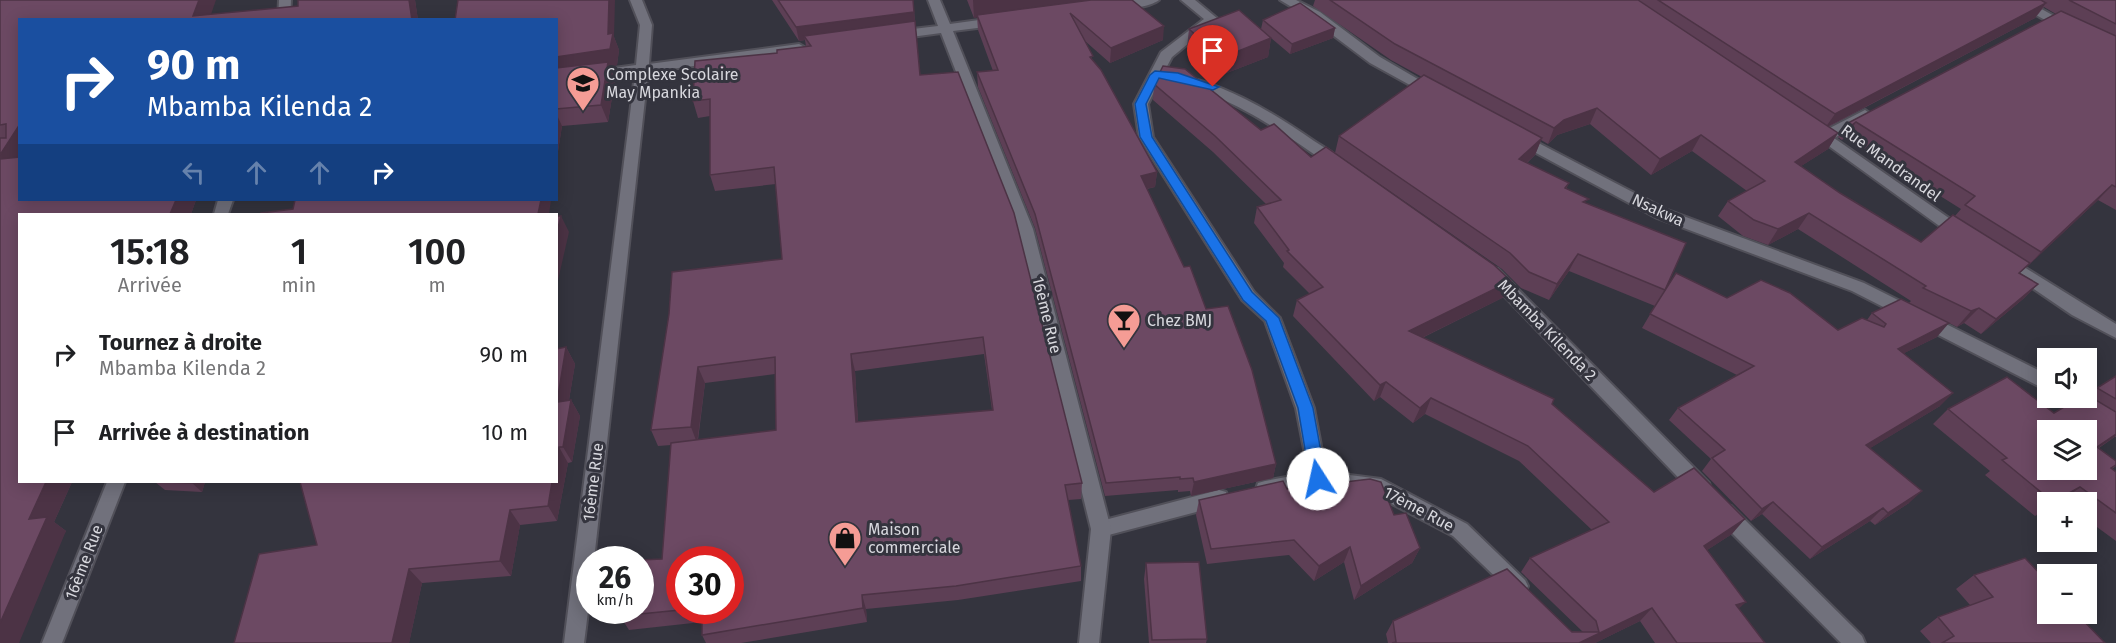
<!DOCTYPE html>
<html lang="fr">
<meta charset="utf-8">
<style>
:root{--surface:#fff;--page:#f6f6f6;--text:#202124;--muted:#757577}
body{margin:0;font-family:"Fira Sans",sans-serif;background:var(--page);color:var(--text);height:100vh;display:flex;flex-direction:column;font-size:22px;white-space:nowrap}
*{box-sizing:border-box;margin:0}
p{font-size:20px;color:var(--muted)}
.icon{flex:none;width:33px;height:33px;fill:none;stroke:currentColor;stroke-width:2;stroke-linecap:round;stroke-linejoin:round}
.map{position:relative;flex:1;overflow:hidden}
.side{position:absolute;left:18px;top:213px;width:540px;height:270px;display:flex;flex-direction:column;background:var(--surface);border-radius:0px;box-shadow:0 3px 15px #0003}
.side>*{flex:none}
.top-card{position:absolute;left:18px;top:18px;width:540px;height:183px;border-radius:0px;box-shadow:0 3px 15px #0003;background:#1a4fa0;color:#fff;overflow:hidden}
.tools{position:absolute;left:2037px;top:348px;display:grid;gap:12px}
.tools a{display:grid;place-items:center;width:60px;height:60px;border-radius:0px;background:var(--surface);box-shadow:0 3px 15px #0003;font-size:30px}
.speed{position:absolute;left:576px;top:546px;display:flex;gap:12px;font-size:30px;font-weight:700;text-align:center}
.speed>*{display:grid;place-content:center;width:78px;height:78px;border-radius:50%;background:var(--surface);box-shadow:0 3px 15px #0003;line-height:1}
.speed small{font-size:15px;font-weight:400}
.speed .limit{border:9px solid #d22;background:#fff;color:#111}
.pin{position:absolute;display:grid;place-items:center;width:51px;height:51px;color:#fff;margin:-62px -26px;border-radius:50% 50% 50% 0;rotate:-45deg;box-shadow:0 0 6px #0007}
.pin .icon{rotate:45deg}
.me{position:absolute;width:66px;margin:-33px;rotate:350deg;stroke-linejoin:round;filter:drop-shadow(0 0 4px #0008)}
.turn{display:flex;align-items:center;gap:21px;height:126px;padding:0 30px;font-size:27px}
.turn .icon{width:78px;height:78px;stroke-width:2.5}
.turn b{display:block;font-size:42px;line-height:51px}
.lanes{display:flex;align-items:center;height:57px;padding:0 30px;background:#0003;justify-content:center;gap:30px;direction:ltr}
.lanes .off{opacity:.35}
.eta{display:flex;justify-content:space-evenly;align-items:center;height:102px;text-align:center}
.eta b{font-size:36px;font-weight:600;line-height:42px}
ul{padding:0;list-style:none}
li{display:flex;align-items:center;gap:18px;height:78px;padding:0 30px}
li div{flex:1}
li b{display:block;font-size:22px}
li em{font-style:normal}
.map>svg:first-child{display:block}
.lines{fill:none;stroke-linecap:round;stroke-linejoin:round}
.pedestrian-casing{stroke:#515059;stroke-width:4}
.minor-casing{stroke:#515059;stroke-width:4}
.pedestrian{fill:#71717c;fill-rule:evenodd}
.minor{fill:#71717c;fill-rule:evenodd}
.wall{fill:#5d3f55;fill-rule:evenodd}
.shaded-wall{fill:#4c3345}
.building{fill:#6c4963;stroke:#4c3345;stroke-width:1.5;fill-rule:evenodd}
.route{fill:#1a73e8;stroke:#114b97;stroke-width:1.5}
.labels{text-anchor:middle;dominant-baseline:central;stroke-width:6;stroke-linejoin:round;paint-order:stroke}
.poi-label{font-size:16px;fill:#d8d8de;stroke:#34343e;text-anchor:start}
.street-label{font-size:16px;fill:#d8d8de;stroke:#34343e}
</style>
<div class="map">
<svg width="2116" height="643" viewBox="0 0 2116 643">
<rect width="100%" height="100%" fill="#34343e"/>
<g class="lines">
<!-- pedestrian casing -->
<g class="pedestrian-casing">
<g id="pedestrian">
<path d="M1318 471 1325 473 1327 479 1325 485 1318 487 1265 497 1258 495 1256 489 1258 483 1265 481Z"/>
<path d="M1219 490 1226 492 1228 498 1226 504 1219 506 1101 537 1094 535 1091 529 1094 523 1101 521Z"/>
</g>
</g>
<!-- minor casing -->
<g class="minor-casing">
<g id="minor">
<path d="M279 0H291L290 20H278Z"/>
<path d="M630 0H642L652 25 649 64 799 44 806 48 799 52 648 72 594 560H590V596L584 643H564L635 74 556 84V76L636 65 640 25Z"/>
<path d="M928 0H940L950 24 1001 17 1007 21 1001 25 953 31 1033 229 1111 529 1099 643H1079L1091 529 1017 229 941 33 896 39 889 35 896 31 938 26Z"/>
<path d="M1128 0H1159C1151 7 1115 13 1107 6L1109 3Z"/>
<path d="M1181 0H1195L1218 19 1172 57 1164 72C1220 81 1268 109 1314 141 1323 147 1337 154 1343 163L1341 166H1331C1278 129 1225 91 1160 80L1148 104 1153 137 1254 292 1280 318 1314 408 1326 472 1381 479 1467 524 1525 580 1528 586 1525 592 1518 595 1511 592 1453 536 1371 493 1311 485 1296 408 1265 321 1242 300 1139 137 1134 104 1161 52 1204 19Z"/>
<path d="M1280 0H1296L1320 12 1380 57 1440 92 1438 95H1428L1370 63 1310 18Z"/>
<path d="M2009 0H2025L2074 27 2073 30H2063Z"/>
<path d="M1865 110 1872 115 1870 118 1834 138 1966 230 1969 234 1966 238H1956L1808 131 1815 126 1824 131Z"/>
<path d="M1519 133 1667 210 1864 283 2048 375V391L1852 291 1657 218 1514 141 1512 138 1514 135Z"/>
<path d="M218 200H233L228 214H214Z"/>
<path d="M2003 254 2116 324V338L2072 315 1997 264 1995 260 1997 256Z"/>
<path d="M1492 267 1498 269 1709 483 1711 489 1709 495 1702 497 1695 495 1486 277 1484 273Z"/>
<path d="M2061 398H2083L2116 419V435L2064 403Z"/>
<path d="M107 482H125L62 643H42Z"/>
<path d="M1724 504 1731 506 1862 636 1865 643H1841L1717 518 1715 512 1717 506Z"/>
</g>
</g>
<!-- pedestrian -->
<use href="#pedestrian" class="pedestrian"/>
<!-- minor -->
<use href="#minor" class="minor"/>
</g>
<!-- wall -->
<g class="wall">
<path d="M0 0 211 15 298 6V0H415L418 20H20V200H196L191 214H20V482H72L54 522 66 531 0 643Z"/>
<path d="M772 0H913L920 75 1082 483 1081 499 1068 500 1081 566V581L958 600 866 609 867 622 741 643H706L702 635V622L629 630 620 616 662 559 671 445 658 446 651 430 669 314 782 259 776 184 715 191 710 175V116L698 118 693 101 777 53 806 46 805 40 799 41ZM984 354 992 410 858 422 855 371ZM775 374 776 430 698 440 705 383ZM680 560 730 610H680Z"/>
<path d="M967 0H1132L1163 40 1110 63 1085 41 1093 61 1157 172 1155 187 1147 189 1184 267 1206 309 1276 464 1273 478 1191 496 1190 491 1178 492V490L1105 496 1035 228 978 87 977 72 993 71 978 30 977 17 974 18Z"/>
<path d="M1315 0H2116V210L2098 200 2020 273 2038 284 2023 299 1981 334 1964 323 1957 327 1909 303 1911 301 1798 229 1768 245 1743 236 1718 216 1728 201 1747 191 1692 151 1651 175 1590 124 1557 135 1548 144 1541 140 1535 155 1527 163 1569 183 1566 189 1586 204 1665 290 1727 298 1838 330 1867 320 1872 313 1937 337 1904 353 1940 406 1870 448 1909 503 1875 525 1870 521 1810 559 1762 514 1751 521 1702 471 1711 459 1669 420 1678 408 1737 375 1642 328 1655 306 1569 271 1549 300 1521 288 1502 269 1335 153 1339 136 1422 77 1391 60 1313 6ZM2044 7 2056 14 1848 123 1838 137 1842 140 1846 137 1961 209 1955 216 1921 242 1840 193 1801 166 1828 149 1838 133 1828 127 2035 18Z"/>
<path d="M556 20 614 37 619 50 617 65 610 67 615 79 608 122 562 126 556 164Z"/>
<path d="M1263 20 1335 28 1333 38 1290 54 1271 38 1268 57 1219 76 1187 47 1189 29H1261Z"/>
<path d="M1154 84 1261 130 1311 157 1504 297 1422 338 1552 404 1654 492 1732 534 1707 550 1739 609 1765 643H1655L1640 621 1595 643H1388L1386 634 1393 621 1583 632 1521 572 1530 558 1592 530 1519 461 1425 414 1413 423 1380 397 1374 401 1293 316 1297 300 1310 294 1283 267 1284 263 1254 223 1257 207 1266 204 1213 152 1153 100Z"/>
<path d="M566 347 575 364 569 400H571L580 416 572 462 568 463 557 521 520 525 511 576 422 583 409 643H234L317 545 556 349Z"/>
<path d="M2116 376V436L2099 448 2116 461V466L2112 469 2116 472V541L2086 519V502H2064L2062 501 2059 502H2048V509L2035 516 1985 475 1990 471 1933 424 1948 409 2054 413 2088 395 2097 388Z"/>
<path d="M155 482H205L202 492 165 490Z"/>
<path d="M1199 500 1394 515 1420 548 1412 563 1354 600 1344 562 1314 581 1289 555 1207 564 1196 515Z"/>
<path d="M1146 563 1207 639 1206 643H1149L1144 579Z"/>
<path d="M1974 575 2105 643H1931L1920 631 1938 617 1970 605 1956 589Z"/>
</g>
<!-- shaded-wall -->
<g class="shaded-wall">
<path d="M199 0H216L209 20 193 16Z"/>
<path d="M409 0H415L418 20H412Z"/>
<path d="M609 0H615L614 37 619 50 617 65 610 67 615 79 608 122 601 105 556 76V57L608 34Z"/>
<path d="M913 0 922 92 804 36 805 40 799 41 796 27Z"/>
<path d="M973 0H1108L974 18Z"/>
<path d="M2046 3 2035 18 1825 128 1835 114Z"/>
<path d="M1164 26 1163 40 1110 63 1111 48Z"/>
<path d="M1335 28 1333 38 1290 54 1292 44Z"/>
<path d="M1271 38 1268 57 1219 76 1221 58Z"/>
<path d="M1597 108 1590 124 1557 135 1548 144 1554 128 1564 120Z"/>
<path d="M556 113 562 126 556 164Z"/>
<path d="M1856 122 1846 137 1842 140 1852 125Z"/>
<path d="M20 124V165L0 163V155Z"/>
<path d="M1838 133 1828 149 1784 177 1795 162Z"/>
<path d="M1701 135 1692 151 1651 175 1660 159Z"/>
<path d="M1542 138 1535 155 1512 176 1519 159Z"/>
<path d="M1157 172 1155 187 1140 190 1141 176Z"/>
<path d="M2112 185 2098 200 2028 266 2041 252Z"/>
<path d="M176 200H196L191 214H170Z"/>
<path d="M541 200H551L549 214H538Z"/>
<path d="M1809 213 1798 229 1768 245 1778 229Z"/>
<path d="M561 216 569 232 556 289V236Z"/>
<path d="M1578 254 1569 271 1549 300 1557 284Z"/>
<path d="M1511 281 1504 297 1403 347 1409 331Z"/>
<path d="M2038 284 2023 299 1981 334 1996 319Z"/>
<path d="M1979 308 1964 323 1957 327 1971 311Z"/>
<path d="M1949 323 1937 337 1886 362 1898 349Z"/>
<path d="M566 347 575 364 566 418 557 402Z"/>
<path d="M851 354 855 371 859 438 856 422Z"/>
<path d="M698 367 705 383 697 443 691 427Z"/>
<path d="M1386 382 1380 397 1374 401 1380 385Z"/>
<path d="M1953 393 1940 406 1854 458 1866 445Z"/>
<path d="M1431 398 1425 414 1413 423 1420 408Z"/>
<path d="M571 400 580 416 572 462 563 447Z"/>
<path d="M2116 434V436L2086 456 2097 447Z"/>
<path d="M559 447 568 463 557 521 548 506 552 482H556V458Z"/>
<path d="M1276 464 1273 478 1191 496 1194 482Z"/>
<path d="M46 482H72L54 522 66 531 19 643H0V623L29 519Z"/>
<path d="M192 483V482H205L202 492Z"/>
<path d="M2080 487 2062 501 2059 502H2053Z"/>
<path d="M1922 491 1909 503 1875 525 1888 513Z"/>
<path d="M1773 502 1762 514 1751 521 1762 509Z"/>
<path d="M2048 507V509L2035 516Z"/>
<path d="M1883 508 1870 521 1810 559 1822 547Z"/>
<path d="M510 510 520 525 511 576 500 561Z"/>
<path d="M1745 519 1732 534 1692 560 1704 546Z"/>
<path d="M1350 547 1344 562 1314 581 1319 566Z"/>
<path d="M1420 548 1412 563 1354 600 1361 586Z"/>
<path d="M409 569 422 583 409 643H392Z"/>
<path d="M862 595 866 609 867 622 863 608Z"/>
<path d="M1746 602 1732 615 1736 605Z"/>
<path d="M1652 608 1640 621 1595 643H1579Z"/>
</g>
<!-- building -->
<g class="building">
<path d="M0 0H199L193 16 298 6V0H409L412 20H20V124L0 155V138H6V124L0 125Z"/>
<path d="M458 0H609L608 34 613 33 610 49 556 57V20H455Z"/>
<path d="M778 0H913L914 12 796 27Z"/>
<path d="M1091 0H1132L1164 26 1111 48 1070 13 1093 56 1090 57 1101 70 1157 172 1141 176 1184 267 1190 266 1206 309 1228 306 1252 370 1276 464 1194 482 1193 478 1180 479V477L1106 483 1035 214 977 72 998 70 977 15Z"/>
<path d="M1330 0H1638L1838 133 1795 162 1840 193 1921 242 1953 215 2030 263 2019 273 2038 284 1996 319 1979 308 1971 311 1923 288 1926 286 1809 213 1778 229 1754 220 1728 201 1765 181 1701 135 1660 159 1597 108 1564 120 1554 128 1395 44Z"/>
<path d="M1658 0H2041L2046 3 1835 114Z"/>
<path d="M2069 0H2116V24Z"/>
<path d="M1300 3 1335 28 1292 44 1263 20Z"/>
<path d="M1239 10 1271 38 1221 58 1189 29Z"/>
<path d="M2061 11 2116 36V187L2112 185 2041 252 1965 205 1975 196 1856 122 1852 125 1848 123Z"/>
<path d="M915 21 920 75 958 72 1014 213 1082 483 1065 485 1081 566 956 586 862 595 863 608 702 635V610H730V560H680V610L620 616 621 610H640V560L662 559 671 443 776 430 775 357 698 367 691 427 651 430 669 314 672 272 782 259 774 167 710 175V99L693 101 695 61 777 53V50L811 46 804 36ZM983 337 993 410 856 422 851 354Z"/>
<path d="M608 62 601 105 556 109V68Z"/>
<path d="M1163 66 1185 69 1261 130 1274 124 1311 157 1326 147 1494 265 1511 281 1409 331 1554 399 1552 404 1654 492 1694 468 1745 519 1704 546 1746 602 1736 605 1765 643H1677L1652 608 1579 643H1392L1396 642 1393 621 1507 569 1572 632H1599L1596 621 1530 558 1609 522 1528 446 1431 398 1420 408 1386 382 1380 385 1297 300 1323 287 1287 251 1289 250 1257 207 1281 200 1215 136 1154 84Z"/>
<path d="M1424 75 1542 138 1519 159 1569 183 1565 188 1589 199 1583 202 1686 243 1665 290 1578 254 1557 284 1529 272 1510 253 1339 136Z"/>
<path d="M20 157V200H176L170 214H20V482H46L29 519 47 517 0 623V159Z"/>
<path d="M295 200H541L538 214H261V213L293 209Z"/>
<path d="M556 216H561L556 236Z"/>
<path d="M1676 273 1727 298 1761 280 1790 293 1838 330 1862 318 1884 327 1886 324 1872 313 1901 299 1949 323 1898 349 1953 393 1866 445 1922 491 1888 513 1883 508 1822 547 1773 502 1762 509 1712 458 1725 450 1678 408 1754 366 1650 314Z"/>
<path d="M566 347 557 402 571 400 563 447H559L556 458V349Z"/>
<path d="M2116 376V399L2097 388Z"/>
<path d="M2007 377 2054 413 2079 398H2086V394L2116 412V434L2097 447 2116 461V465L2111 468 2116 472V513L2080 487 2053 502 2002 460 2007 458 1948 409ZM2048 430H2086V470H2048Z"/>
<path d="M1370 479 1381 482 1394 515 1406 513 1420 548 1361 586 1350 547 1319 566 1294 540 1211 549 1199 500 1283 481 1287 489Z"/>
<path d="M166 482H192V483Z"/>
<path d="M300 482H552L548 506 510 510 500 561 409 569 392 643H234L259 554 317 545Z"/>
<path d="M2025 558 2048 582V614H2077L2105 643H1942L1954 636 1938 617 1993 597 1974 575Z"/>
<path d="M1199 562 1207 639 1152 640 1146 563Z"/>
</g>
<!-- route -->
<path class="route" d="M1155 71 1178 73 1219 87 1213 90 1159 78 1146 104 1152 137 1252 292 1279 318 1313 408 1326 479 1323 484H1313L1310 479 1298 408 1266 321 1243 300 1140 137 1135 104 1150 75Z"/>
<!-- icons -->
<defs>
<g id="school-pin" transform="scale(1.725)"><path d="M0 17L-7.5 6A9.5 9.5 0 1 1 7.5 6Z" fill="#f59c95" stroke="#34343e"/><path d="M0-5L7-2L0 1L-7-2ZM-4 1L0 2.5L4 1V4Q0 6-4 4Z" fill="#111"/></g>
<g id="bar-pin" transform="scale(1.725)"><path d="M0 17L-7.5 6A9.5 9.5 0 1 1 7.5 6Z" fill="#f59c95" stroke="#34343e"/><path d="M-6-5H6L.8 .8V4.5H3.5V6h-7V4.5H-.8V.8Z" fill="#111"/></g>
<g id="shop-pin" transform="scale(1.725)"><path d="M0 17L-7.5 6A9.5 9.5 0 1 1 7.5 6Z" fill="#f59c95" stroke="#34343e"/><path d="M-5-2.5h2.3a2.7 3.5 0 0 1 5.4 0H5L5.5 6h-11ZM-1.5-2.5h3a1.5 2.3 0 0 0-3 0Z" fill="#111"/></g>
</defs>
<g fill-rule="evenodd">
<use href="#school-pin" x="583" y="83"/>
<use href="#bar-pin" x="1124" y="320"/>
<use href="#shop-pin" x="845" y="538"/>
</g>
<g class="labels">
<!-- poi labels -->
<g class="poi-label">
<text x="606" y="74">Complexe Scolaire<tspan x="606" dy="18">May Mpankia</tspan></text>
<text x="1147" y="320">Chez BMJ</text>
<text x="868" y="529">Maison<tspan x="868" dy="18">commerciale</tspan></text>
</g>
<!-- street labels -->
<g class="street-label">
<text transform="translate(1891 163) rotate(36)">Rue Mandrandel</text>
<text transform="translate(1658 210) rotate(25)">Nsakwa</text>
<text transform="translate(1047 315) rotate(76)">16ème Rue</text>
<text transform="translate(1547 330) rotate(46)">Mbamba Kilenda 2</text>
<text transform="translate(593 482) rotate(-83)">16ème Rue</text>
<text transform="translate(1419 509) rotate(28)">17ème Rue</text>
<text transform="translate(84 562) rotate(-69)">16ème Rue</text>
</g>
</g>
</svg>
<div class="tools">
<a><svg class="icon" aria-label="sound" viewBox="0 0 24 24"><path d="M4 9h4l5-4v14l-5-4H4zM17 9q2 3 0 6"/></svg></a>
<a><svg class="icon" aria-label="layers" viewBox="0 0 24 24"><path d="M12 4l9 5-9 5-9-5zM3 14l9 5 9-5"/></svg></a>
<a>+</a>
<a>−</a>
</div>
<div class="speed"><div>26<small>km/h</small></div><div class="limit">30</div></div>
<div class="pin" style="left:1213px;top:87px;background:#d93025"><svg class="icon" aria-label="arrive" viewBox="0 0 24 24"><path d="M6 21V4h12l-3 4 3 4H6"/></svg></div>
<svg class="me" style="left:1318px;top:479px" viewBox="-20 -20 40 40"><circle r="19" fill="#fff"/><path d="M0-13L10 11 0 6-10 11z" fill="#1a73e8"/></svg>
<div class="top-card">
<div class="turn"><svg class="icon" aria-label="right" viewBox="0 0 24 24"><path d="M7 20v-9h11M14 6l5 5-5 5"/></svg><div><b>90 m</b>Mbamba Kilenda 2</div></div>
<div class="lanes"><svg class="icon off" aria-label="left" viewBox="0 0 24 24"><path d="M17 20v-9H6M10 6l-5 5 5 5"/></svg><svg class="icon off" aria-label="ahead" viewBox="0 0 24 24"><path d="M12 20V5M6 11l6-6 6 6"/></svg><svg class="icon off" aria-label="ahead" viewBox="0 0 24 24"><path d="M12 20V5M6 11l6-6 6 6"/></svg><svg class="icon" aria-label="right" viewBox="0 0 24 24"><path d="M7 20v-9h11M14 6l5 5-5 5"/></svg></div>
</div>
<section class="side">
<div class="eta">
<div><b>15:18</b><p>Arrivée</p></div>
<div><b>1</b><p>min</p></div>
<div><b>100</b><p>m</p></div>
</div>
<ul>
<li><svg class="icon" aria-label="right" viewBox="0 0 24 24"><path d="M7 20v-9h11M14 6l5 5-5 5"/></svg><div><b>Tournez à droite</b><p>Mbamba Kilenda 2</p></div><em>90 m</em></li>
<li><svg class="icon" aria-label="arrive" viewBox="0 0 24 24"><path d="M6 21V4h12l-3 4 3 4H6"/></svg><div><b>Arrivée à destination</b></div><em>10 m</em></li>
</ul>
</section>
</div>
